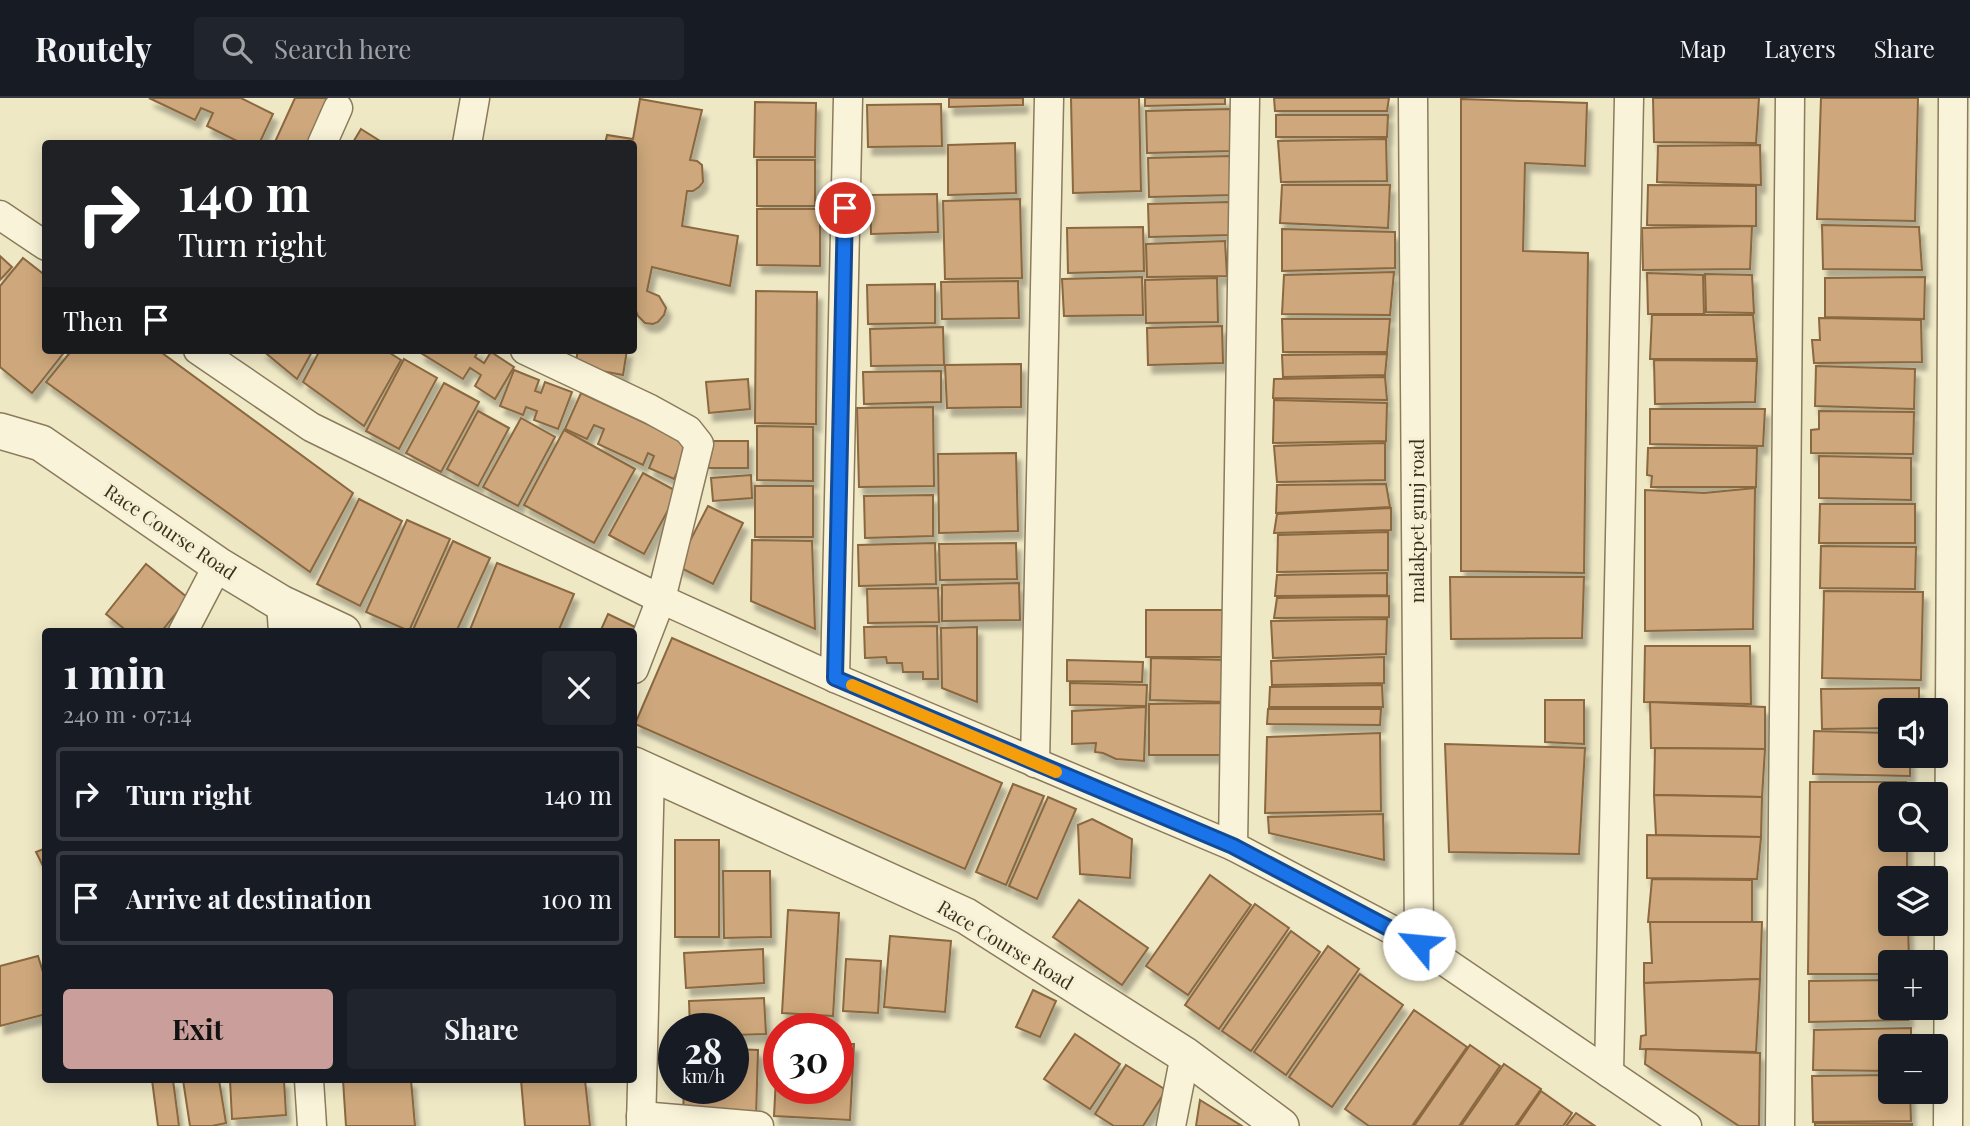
<!DOCTYPE html>
<meta charset="utf-8">
<style>
:root{--surface:#171b24;--page:#20242c;--text:#f1f3f6;--muted:#9ea1a6;--line:#363941;--accent:#ca9e9a}
body{margin:0;font-family:"Playfair Display",serif;background:var(--page);color:var(--text);height:100vh;display:flex;flex-direction:column;font-size:26px;white-space:nowrap}
*{box-sizing:border-box;margin:0}
p{font-size:23px;color:var(--muted)}
.icon{flex:none;width:38px;height:38px;fill:none;stroke:currentColor;stroke-width:2;stroke-linecap:round;stroke-linejoin:round}
.map{position:relative;flex:1;overflow:hidden}
.sheet{position:absolute;left:42px;top:530px;width:595px;height:455px;display:flex;flex-direction:column;background:var(--surface);border-radius:7px;box-shadow:0 4px 18px #0003}
.sheet>*{flex:none}
.top-card{position:absolute;left:42px;top:42px;width:595px;height:214px;border-radius:7px;box-shadow:0 4px 18px #0003;background:#202124;color:#fff;overflow:hidden}
.tools{position:absolute;left:1878px;top:600px;display:grid;gap:14px}
.tools a{display:grid;place-items:center;width:70px;height:70px;border-radius:7px;background:var(--surface);box-shadow:0 4px 18px #0003;font-size:35px}
.speed{position:absolute;left:658px;top:915px;display:flex;gap:14px;font-size:35px;font-weight:700;text-align:center}
.speed>*{display:grid;place-content:center;width:91px;height:91px;border-radius:50%;background:var(--surface);box-shadow:0 4px 18px #0003;line-height:1}
.speed small{font-size:18px;font-weight:400}
.speed .limit{border:10px solid #d22;background:#fff;color:#111}
.pin{position:absolute;display:grid;place-items:center;width:60px;height:60px;color:#fff;margin:-30px;border:4px solid #fff;border-radius:50%;box-shadow:0 2px 7px #0007}
.me{position:absolute;width:77px;margin:-38px;rotate:298deg;stroke-linejoin:round;filter:drop-shadow(0 0 5px #0008)}
.turn{display:flex;align-items:center;gap:24px;height:147px;padding:0 21px;font-size:32px}
.turn .icon{width:91px;height:91px;stroke-width:2.5}
.turn b{display:block;font-size:49px;line-height:60px}
.then{display:flex;align-items:center;height:66px;padding:0 21px;background:#0003;gap:14px;font-size:26px}
.round{display:grid;place-items:center;flex:none;width:74px;height:74px;border-radius:7px;background:var(--page)}
.overview{display:flex;align-items:center;justify-content:space-between;height:119px;padding:0 21px}
h1{font-size:42px;font-weight:700;line-height:52px}
.cta{display:flex;gap:14px;margin-top:auto;padding:14px 21px}
.cta a{flex:1;height:80px;border-radius:7px;background:var(--accent);color:#111;font-size:28px;font-weight:700;line-height:80px;text-align:center}
.cta a+a{background:var(--page);color:var(--text)}
ul{padding:0;list-style:none}
li{display:flex;align-items:center;gap:21px;height:94px;margin:0 14px 10px;padding:0 7px;border:4px solid var(--line);border-radius:7px}
li div{flex:1}
li b{display:block;font-size:26px}
li em{font-style:normal}
header{display:flex;align-items:center;gap:42px;box-sizing:border-box;height:98px;padding:0 35px;background:var(--surface);border-bottom:2px solid var(--line)}
header strong{font-size:33px}
nav{display:flex;gap:38px;margin-inline-start:auto;font-size:24px}
.search{width:490px;height:63px;background:var(--page);display:flex;align-items:center;gap:18px;box-sizing:border-box;padding:0 24px;border-radius:7px;color:var(--muted);font-size:26px}
.map>svg:first-child{display:block}
.building{fill:#cea87b;stroke:#8a6740;stroke-width:2;filter:url(#shadow)}
.lines{fill:none;stroke-linecap:round;stroke-linejoin:round}
.minor-casing{stroke:#8b7a5b;stroke-width:31}
.tertiary-casing{stroke:#8b7a5b;stroke-width:38}
.minor{stroke:#f9f4d9;stroke-width:28}
.tertiary{stroke:#f9f4d9;stroke-width:35}
.route-casing{stroke:#114b97;stroke-width:18}
.route{stroke:#1a73e8;stroke-width:12}
.slow{stroke:#f59e0b;stroke-width:12}
.labels{text-anchor:middle;dominant-baseline:central;stroke-width:7;stroke-linejoin:round;paint-order:stroke}
.street-label{font-size:19px;fill:#3b301f;stroke:#f6f1d5}
</style>
<header>
<strong>Routely</strong>
<div class="search"><svg class="icon" aria-label="search" viewBox="0 0 24 24"><circle cx="10" cy="10" r="6"/><path d="M15 15l6 6"/></svg>Search here</div>
<nav><a>Map</a><a>Layers</a><a>Share</a></nav>
</header>
<div class="map">
<svg width="1970" height="1028" viewBox="0 0 1970 1028">
<defs>
<filter id="shadow"><feDropShadow dx="4.5" dy="8" stdDeviation="2" flood-color="#0004"/></filter>
</defs>
<rect width="100%" height="100%" fill="#efe8c5"/>
<!-- building -->
<g class="building">
<path d="M149 0H241L273 16 259 46H243L207 28 213 15 201 10 195 22Z"/>
<path d="M295 0H332L311 46H274Z"/>
<path d="M949 0H1023V7L949 9Z"/>
<path d="M1071 0H1139L1141 93 1073 95Z"/>
<path d="M1145 0H1225V6L1145 8Z"/>
<path d="M1274 0H1389L1387 13H1275Z"/>
<path d="M1653 0H1759L1756 45 1654 44Z"/>
<path d="M1821 0H1918L1915 123 1817 121Z"/>
<path d="M640 1 702 12 690 62 697 63 702 67 703 84 699 89 693 93H687L682 128 738 138 730 188 652 169 647 193 659 198 666 210 664 217 658 224 653 226 645 225 638 218 634 208V46H605L607 37 633 41Z"/>
<path d="M1461 1 1587 5 1585 68 1525 65 1523 153 1588 155 1584 475 1461 473Z"/>
<path d="M755 4 816 5 815 59H754Z"/>
<path d="M941 6 942 48 868 49 867 7Z"/>
<path d="M1230 11 1231 53 1147 55 1146 13Z"/>
<path d="M1276 17H1388L1387 39H1276Z"/>
<path d="M361 31 380 43 379 46H352Z"/>
<path d="M1386 41 1387 83 1281 84 1278 43Z"/>
<path d="M1015 45 1016 95 948 97V47Z"/>
<path d="M1760 47 1761 87 1657 84 1658 48Z"/>
<path d="M1231 58 1233 97 1149 99 1148 60Z"/>
<rect x="757" y="62" width="58" height="46"/>
<path d="M1282 87H1390L1388 130 1280 125Z"/>
<path d="M1648 87 1756 88V128L1647 127Z"/>
<path d="M937 96 938 134 871 136 870 97Z"/>
<path d="M1020 101 1022 180 945 181 943 103Z"/>
<path d="M1229 104 1230 137 1149 139 1148 106Z"/>
<path d="M757 111H820V168L757 167Z"/>
<path d="M1822 127 1919 129 1922 172 1823 171Z"/>
<path d="M1752 128 1750 171 1643 172 1642 130Z"/>
<path d="M1143 129 1144 173 1068 175 1067 130Z"/>
<path d="M1282 131 1395 134V170L1282 173Z"/>
<path d="M1225 143 1227 178 1147 179 1146 146Z"/>
<path d="M0 158 12 169 0 182Z"/>
<path d="M23 160 46 178V252H66L32 295 0 269V188Z"/>
<path d="M1394 174 1390 217 1282 216 1284 177Z"/>
<path d="M1647 175 1703 177 1704 216H1648Z"/>
<path d="M1705 176 1752 177 1754 215 1706 214Z"/>
<path d="M1142 179 1143 217 1064 218 1062 181Z"/>
<path d="M1925 179 1924 221 1825 219V180Z"/>
<path d="M1217 180 1218 224 1146 225 1145 182Z"/>
<path d="M1018 183 1019 220 942 221 941 184Z"/>
<path d="M935 186V225L868 226 867 187Z"/>
<path d="M756 193 817 194 816 326 755 325Z"/>
<path d="M1652 217H1753L1757 261H1650Z"/>
<path d="M1819 220 1921 222 1922 264 1814 265 1812 242H1820Z"/>
<path d="M1282 221H1390L1387 254H1283Z"/>
<path d="M1222 228 1223 265 1148 267 1147 230Z"/>
<path d="M943 229 944 267 871 268 870 231Z"/>
<path d="M72 252H158L353 395 310 474 46 284Z"/>
<path d="M262 252H313L297 281Z"/>
<path d="M320 252H385L401 262 364 328 303 284Z"/>
<path d="M422 252H479L475 259 484 265 491 254 514 269 495 301 475 288 481 277 470 270 463 281 421 255Z"/>
<path d="M578 252H627L623 277 575 268Z"/>
<path d="M1387 256 1385 277 1283 279 1282 257Z"/>
<path d="M404 261 437 280 399 351 366 333Z"/>
<path d="M1654 262 1757 263 1755 304 1655 306Z"/>
<path d="M1021 266V309L947 310 945 267Z"/>
<path d="M1816 268 1915 271 1914 311 1815 308Z"/>
<path d="M514 272 539 282 535 293 541 295 545 284 572 294 558 331 534 322 537 313 526 309 523 317 500 308Z"/>
<path d="M941 273V304L864 306 863 274Z"/>
<path d="M1385 279 1387 302 1273 300 1274 281Z"/>
<path d="M748 281 750 311 709 315 706 284Z"/>
<path d="M444 285 479 304 441 374 406 355Z"/>
<path d="M581 295 690 346 674 381 649 370 654 358 648 355 643 367 598 346 604 331 594 327 587 341 565 331Z"/>
<path d="M1274 302 1387 305 1386 343 1273 345Z"/>
<path d="M933 309 934 388 859 389 857 310Z"/>
<path d="M1650 311H1765L1763 348 1650 346Z"/>
<path d="M478 313 509 330 478 388 447 371Z"/>
<path d="M1819 313 1914 314 1913 356 1811 355V332L1819 331Z"/>
<path d="M521 320 555 339 518 408 483 389Z"/>
<path d="M757 328 813 329V383L757 382Z"/>
<path d="M564 332 635 371 594 445 524 407Z"/>
<rect x="707" y="343" width="41" height="27"/>
<path d="M1385 345V382L1277 384 1274 348Z"/>
<path d="M1648 350H1757L1756 389H1651L1652 378 1647 377Z"/>
<path d="M1016 355 1018 433 939 435 938 356Z"/>
<path d="M1819 358 1911 360V402L1819 400Z"/>
<path d="M643 375 678 394 644 456 609 437Z"/>
<path d="M751 377 752 400 713 403 711 380Z"/>
<path d="M1386 386 1390 409 1276 415 1277 387Z"/>
<rect x="755" y="388" width="58" height="51"/>
<path d="M1755 390 1753 531 1645 533V392L1704 395Z"/>
<path d="M933 397V438L865 440 864 398Z"/>
<path d="M359 401 402 423 360 508 317 486Z"/>
<path d="M1820 406H1915V445H1819Z"/>
<path d="M708 408 743 425 713 486 677 468Z"/>
<path d="M1391 410V432L1274 435 1277 416Z"/>
<path d="M407 422 450 441 409 533 366 514Z"/>
<path d="M1388 434V472L1277 474 1278 437Z"/>
<path d="M752 442 812 443 815 531 751 503Z"/>
<path d="M453 443 490 460 456 534H412Z"/>
<path d="M935 445 936 486 859 488 858 447Z"/>
<path d="M1016 445 1017 481 940 482 939 446Z"/>
<path d="M1821 448 1916 449 1915 491 1820 490Z"/>
<path d="M497 465 574 496 558 534H469Z"/>
<path d="M146 466 188 500 161 534H154L150 531 148 534H128L106 516Z"/>
<path d="M1387 475V497L1275 498 1277 477Z"/>
<path d="M1450 479H1584L1582 540 1451 541Z"/>
<path d="M1019 485 1020 522 942 523V487Z"/>
<path d="M938 490 939 524 868 525 867 491Z"/>
<path d="M1824 493 1923 494 1921 582 1822 580Z"/>
<path d="M1389 498V519L1274 520 1277 500Z"/>
<rect x="1146" y="512" width="82" height="47"/>
<path d="M608 516 635 529 632 534H600Z"/>
<path d="M1387 521 1386 556 1273 560 1271 523Z"/>
<path d="M937 528 938 581H923V574H903L902 565H887L886 559 865 560 864 529Z"/>
<path d="M977 529V604L942 590 941 530Z"/>
<path d="M672 540 1002 685 965 771 635 626Z"/>
<path d="M1645 548H1750L1751 606 1644 604Z"/>
<path d="M1384 559V585L1272 587 1271 563Z"/>
<path d="M1151 560 1229 562 1228 604 1150 602Z"/>
<path d="M1067 562 1143 564 1142 584 1067 583Z"/>
<path d="M1070 585 1147 587 1146 608 1070 607Z"/>
<path d="M1382 587 1383 609H1269L1270 589Z"/>
<path d="M1919 590V612H1890V630L1822 631 1821 591Z"/>
<path d="M1545 602H1584V646L1545 644Z"/>
<path d="M1650 604 1765 609V651L1651 650Z"/>
<path d="M1228 605V657H1149V606Z"/>
<path d="M1146 609 1144 663 1116 661 1103 655 1095 654 1096 645 1072 646V613Z"/>
<path d="M1268 611H1381L1380 627 1267 626Z"/>
<path d="M1814 633 1890 635V658H1910V678L1813 676Z"/>
<path d="M1380 635 1381 713 1265 715 1267 639Z"/>
<path d="M1445 646 1585 650 1579 756 1449 754Z"/>
<path d="M1655 650 1765 651 1762 699 1654 697Z"/>
<path d="M1810 684H1906V696H1890V742H1907V780H1890V826H1908L1909 864H1890V876H1808Z"/>
<path d="M1013 686 1044 698 1006 787 976 774Z"/>
<path d="M1654 697 1762 699 1761 739 1656 737Z"/>
<path d="M1048 699 1076 711 1037 801 1009 788Z"/>
<path d="M1383 716 1384 762 1269 735 1268 719Z"/>
<path d="M1092 721 1132 741 1130 780 1080 776 1078 727Z"/>
<path d="M1647 737 1761 739 1757 781 1647 780Z"/>
<rect x="675" y="742" width="44" height="97"/>
<path d="M46 750V774L36 754Z"/>
<path d="M723 773H770L771 839 724 840Z"/>
<path d="M1210 777 1251 807 1188 897 1146 868Z"/>
<path d="M1652 781 1752 782V824H1648Z"/>
<path d="M1079 802 1148 850 1122 887 1053 839Z"/>
<path d="M1255 806 1289 830 1219 931 1185 907Z"/>
<path d="M788 812 839 815 833 918 782 915Z"/>
<path d="M1650 824H1762L1760 881 1644 885V865H1652Z"/>
<path d="M1291 833 1320 854 1251 953 1222 933Z"/>
<path d="M890 838 951 843 945 914 884 909Z"/>
<path d="M1328 848 1359 871 1286 977 1254 954Z"/>
<path d="M763 851 764 885 686 890 684 855Z"/>
<path d="M38 858 46 884V916L0 928V868Z"/>
<path d="M846 861 881 863 878 915 843 913Z"/>
<path d="M1360 876 1403 907 1332 1009 1289 979Z"/>
<path d="M1760 881 1756 954 1640 951 1641 938 1646 937 1644 885Z"/>
<path d="M1890 882V910H1908V922L1809 924V883Z"/>
<path d="M1033 892 1056 903 1040 939 1016 929Z"/>
<path d="M764 900 766 936 733 937V931H690L689 903Z"/>
<path d="M1414 912 1467 949 1412 1028H1369L1345 1011Z"/>
<path d="M1911 930V948H1890V973L1813 972 1814 932Z"/>
<path d="M1075 936 1120 966 1090 1011 1044 981Z"/>
<path d="M778 942 779 990H838V946H854L850 1022 774 1018Z"/>
<path d="M1470 947 1500 968 1459 1028H1414Z"/>
<path d="M733 951 758 952 756 1019 683 1016 684 990H733Z"/>
<path d="M1646 951 1760 955 1759 1028H1739L1645 966Z"/>
<path d="M1504 966 1541 991 1515 1028H1461Z"/>
<path d="M1126 967 1166 992 1143 1028H1114L1095 1016Z"/>
<path d="M1890 977V994H1910L1911 1023 1813 1024 1812 978Z"/>
<path d="M152 982H173L179 1028H158Z"/>
<path d="M183 982H219L226 1025 212 1028H190Z"/>
<path d="M230 982H284L286 1017 232 1021Z"/>
<path d="M343 982H411L415 1028H346Z"/>
<path d="M521 982H585L590 1028H525Z"/>
<path d="M1541 993 1572 1015 1563 1028H1517Z"/>
<path d="M1200 1002 1242 1028H1196Z"/>
<path d="M1576 1015 1595 1028H1566Z"/>
<path d="M1815 1025 1912 1026V1028H1815Z"/>
</g>
<g class="lines">
<!-- minor casing -->
<g class="minor-casing">
<g id="minor">
<path d="M1413 0 1419 846"/>
<path d="M322 46 338 10"/>
<path d="M467 46 475 0"/>
<path d="M0 117 46 148"/>
<path d="M198 252 311 329 661 501 699 346 688 332 650 311 525 252"/>
<path d="M281 505 283 534"/>
<path d="M183 534 218 467"/>
<path d="M634 571 661 501 835 580 1233 748 1419 846 1687 1028"/>
<path d="M835 580 848 0"/>
<path d="M1035 665 1049 0"/>
<path d="M1233 748 1245 0"/>
<path d="M1609 975 1629 0"/>
<path d="M309 982 312 1028"/>
<path d="M641 1018 759 1028"/>
<path d="M641 1028 650 674"/>
<path d="M1171 1028 1185 957"/>
<path d="M1780 1028 1790 0"/>
<path d="M1948 1028 1953 0"/>
</g>
</g>
<!-- tertiary casing -->
<g class="tertiary-casing">
<g id="tertiary">
<path d="M0 333 41 345 218 467 281 505 343 534"/>
<path d="M634 667 966 818 1185 957 1281 1028"/>
</g>
</g>
<!-- minor -->
<use href="#minor" class="minor"/>
<!-- tertiary -->
<use href="#tertiary" class="tertiary"/>
</g>
<g class="lines">
<!-- route casing -->
<g class="route-casing">
<path id="route" d="M845 110 835 580 1233 748 1419 846"/>
</g>
<!-- route -->
<use href="#route" class="route"/>
<!-- slow -->
<path class="slow" d="M852 587 1056 674"/>
</g>
<g class="labels">
<!-- street labels -->
<g class="street-label">
<text transform="translate(1416 423) rotate(-90)">malakpet gunj road</text>
<text transform="translate(171 433) rotate(34)">Race Course Road</text>
<text transform="translate(1006 846) rotate(31)">Race Course Road</text>
</g>
</g>
</svg>
<div class="tools">
<a><svg class="icon" aria-label="sound" viewBox="0 0 24 24"><path d="M4 9h4l5-4v14l-5-4H4zM17 9q2 3 0 6"/></svg></a>
<a><svg class="icon" aria-label="search" viewBox="0 0 24 24"><circle cx="10" cy="10" r="6"/><path d="M15 15l6 6"/></svg></a>
<a><svg class="icon" aria-label="layers" viewBox="0 0 24 24"><path d="M12 4l9 5-9 5-9-5zM3 14l9 5 9-5"/></svg></a>
<a>+</a>
<a>−</a>
</div>
<div class="speed"><div>28<small>km/h</small></div><div class="limit">30</div></div>
<div class="pin" style="left:845px;top:110px;background:#d93025"><svg class="icon" aria-label="arrive" viewBox="0 0 24 24"><path d="M6 21V4h12l-3 4 3 4H6"/></svg></div>
<svg class="me" style="left:1419px;top:846px" viewBox="-20 -20 40 40"><circle r="19" fill="#fff"/><path d="M0-13L10 11 0 6-10 11z" fill="#1a73e8"/></svg>
<div class="top-card">
<div class="turn"><svg class="icon" aria-label="right" viewBox="0 0 24 24"><path d="M7 20v-9h11M14 6l5 5-5 5"/></svg><div><b>140 m</b>Turn right</div></div>
<div class="then">Then<svg class="icon" aria-label="arrive" viewBox="0 0 24 24"><path d="M6 21V4h12l-3 4 3 4H6"/></svg></div>
</div>
<section class="sheet">
<div class="overview"><div><h1>1 min</h1><p>240 m · 07:14</p></div><a class="round"><svg class="icon" aria-label="close" viewBox="0 0 24 24"><path d="M6 6l12 12M18 6L6 18"/></svg></a></div>
<ul>
<li><svg class="icon" aria-label="right" viewBox="0 0 24 24"><path d="M7 20v-9h11M14 6l5 5-5 5"/></svg><div><b>Turn right</b></div><em>140 m</em></li>
<li><svg class="icon" aria-label="arrive" viewBox="0 0 24 24"><path d="M6 21V4h12l-3 4 3 4H6"/></svg><div><b>Arrive at destination</b></div><em>100 m</em></li>
</ul>
<div class="cta"><a>Exit</a><a>Share</a></div>
</section>
</div>
